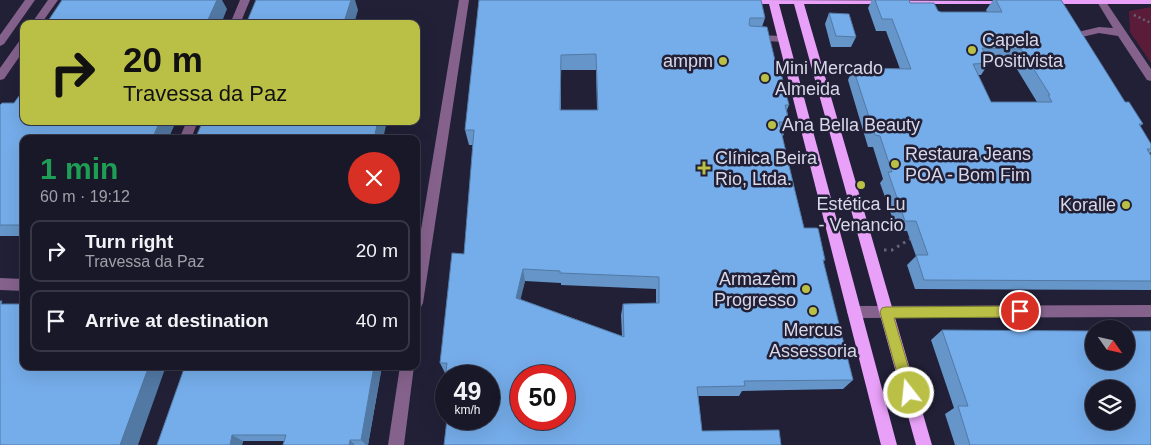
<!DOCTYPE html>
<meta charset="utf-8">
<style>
:root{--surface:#191829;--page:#222131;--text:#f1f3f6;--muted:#9fa0a8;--line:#373746}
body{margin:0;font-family:Arial,sans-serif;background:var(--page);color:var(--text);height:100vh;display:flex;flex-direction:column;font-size:19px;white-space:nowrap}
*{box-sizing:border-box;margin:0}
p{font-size:16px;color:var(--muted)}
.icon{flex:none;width:28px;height:28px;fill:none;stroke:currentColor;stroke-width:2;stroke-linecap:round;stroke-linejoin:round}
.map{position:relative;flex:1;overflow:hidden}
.side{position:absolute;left:20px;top:135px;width:400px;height:235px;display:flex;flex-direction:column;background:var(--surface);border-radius:10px;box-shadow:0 5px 20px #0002,0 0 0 1px var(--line)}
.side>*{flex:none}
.banner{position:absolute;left:20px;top:20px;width:400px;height:105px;border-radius:10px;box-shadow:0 5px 20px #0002,0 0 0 1px var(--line);background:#bac046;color:#111;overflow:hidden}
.needle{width:32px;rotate:124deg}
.controls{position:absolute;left:1085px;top:320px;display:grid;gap:10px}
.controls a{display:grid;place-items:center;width:50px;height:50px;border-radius:50%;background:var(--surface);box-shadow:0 5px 20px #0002,0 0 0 1px var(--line);font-size:25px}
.speed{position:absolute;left:435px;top:365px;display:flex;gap:10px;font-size:25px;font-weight:700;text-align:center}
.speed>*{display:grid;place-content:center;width:65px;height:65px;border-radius:50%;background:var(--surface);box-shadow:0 5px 20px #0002,0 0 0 1px var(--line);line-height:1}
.speed small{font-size:12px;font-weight:400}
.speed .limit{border:8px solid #d22;background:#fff;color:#111}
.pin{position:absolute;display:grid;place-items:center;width:42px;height:42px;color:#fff;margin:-21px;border:2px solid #fff;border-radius:50%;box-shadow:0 1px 5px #0007}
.me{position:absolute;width:55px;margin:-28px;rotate:344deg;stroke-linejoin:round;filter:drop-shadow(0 0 4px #0008)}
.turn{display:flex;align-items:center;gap:18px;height:105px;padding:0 20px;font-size:22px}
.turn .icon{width:65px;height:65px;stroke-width:2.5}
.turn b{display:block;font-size:35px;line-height:42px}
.round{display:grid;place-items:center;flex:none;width:52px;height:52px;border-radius:26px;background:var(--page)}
.summary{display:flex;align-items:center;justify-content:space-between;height:85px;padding:0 20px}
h1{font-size:30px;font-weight:600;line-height:38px;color:#1e9e55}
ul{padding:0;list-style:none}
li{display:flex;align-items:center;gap:15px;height:62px;margin:0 10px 8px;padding:0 10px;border:2px solid var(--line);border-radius:10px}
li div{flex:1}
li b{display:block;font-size:19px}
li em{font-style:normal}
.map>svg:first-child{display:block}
.green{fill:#5a1c38}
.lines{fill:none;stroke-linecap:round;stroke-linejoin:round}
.path-far1{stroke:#656478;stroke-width:2.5;stroke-dasharray:2 3;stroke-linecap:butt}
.path{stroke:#656478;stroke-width:3;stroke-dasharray:2.5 4.5;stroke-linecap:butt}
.minor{fill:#85628c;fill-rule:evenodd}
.major{fill:#e9a0f8;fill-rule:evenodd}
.wall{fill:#6595c9;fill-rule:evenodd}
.shaded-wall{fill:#5279a4}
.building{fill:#75adea;stroke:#5279a4;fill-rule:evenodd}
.route{fill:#bac046;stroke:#797d2e}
.poi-dot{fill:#bac046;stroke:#212037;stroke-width:2}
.labels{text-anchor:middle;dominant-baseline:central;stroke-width:5;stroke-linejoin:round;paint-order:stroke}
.poi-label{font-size:18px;fill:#d8d8e8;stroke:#212037;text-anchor:start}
</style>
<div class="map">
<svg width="1151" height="445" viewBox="0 0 1151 445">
<rect width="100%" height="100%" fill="#212037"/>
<!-- green -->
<path class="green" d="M1151 7V63L1130 32 1129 11Z"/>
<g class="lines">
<!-- path-far1 -->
<path class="path-far1" d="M1134 15 1151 23"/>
<!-- path -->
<path class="path" d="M884 250H892L910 239"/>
<!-- minor -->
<g class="minor">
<path d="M25 0H35L4 44 0 46V35Z"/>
<path d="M48 0H58L41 24H31Z"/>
<path d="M240 0H250L240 24H230Z"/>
<path d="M459 0H469L423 303 421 307 416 309V260Z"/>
<path d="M1096 0H1107L1106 2 1151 69V81L1147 80 1118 36 1099 33 1082 37 1078 36V32L1099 27 1113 28Z"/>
<path d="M753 35 783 36 788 39 783 42 749 40V36Z"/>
<path d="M24 39V50L4 79 0 80V68L20 40Z"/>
<path d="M187 121H198L191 139H179Z"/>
<path d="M0 278 24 279V291L0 290Z"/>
<path d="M1151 305V317L854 318 849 316 847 312 849 308 854 306Z"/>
<path d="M400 366H414L404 445H388Z"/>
</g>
<!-- major -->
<g class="major">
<path d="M661 0H701C694 6 668 6 661 0Z"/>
<path d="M742 0 1014 1 1009 4H804L932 445H916L794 4H779L897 445H881L769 4H746L743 3Z"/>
<path d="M1042 0H1151V4H1046L1043 3Z"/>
</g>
</g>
<!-- wall -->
<g class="wall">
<path d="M479 0 765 18 762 27 789 105 787 110 789 122 783 136H782L794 187 804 228 825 260 823 263 853 380 843 389 742 391 739 396H698L702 431 781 445 489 419 446 376V381L445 379 446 373H445L440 363 464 254 473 145H469L465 130ZM561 70H596L597 110H561ZM525 281 561 283V285L656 289V303L623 304 621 315 622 336 520 299Z"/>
<path d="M872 0H909L910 3 941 12H987L986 10 993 0H1061L1125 102 1143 124 1140 126 1151 144V152L1150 153 1151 156V290L915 289 907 265 916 256 907 231H897L880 183 883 179 873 147H868L848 80 853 68 900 69 886 31H876L868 8ZM988 60 1012 61 1037 102H991L978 75H981L989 63Z"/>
<path d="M829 13 856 37 851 47H831L825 24Z"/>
<path d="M24 57V68L19 64Z"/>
<path d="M0 105 176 121 168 139H24V236H0Z"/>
<path d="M942 330 1151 445H955L945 414 954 408 931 340Z"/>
<path d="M185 366H382L368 445H283L284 441H243L242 445H157Z"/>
</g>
<!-- shaded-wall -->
<g class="shaded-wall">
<path d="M217 0H222L227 9 221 24H206Z"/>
<path d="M351 0H355L358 10 354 24 344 22Z"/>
<path d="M160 121H176L168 139H152Z"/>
<path d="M378 121H387L383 139H374Z"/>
<path d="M523 269 525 281 518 310 516 298Z"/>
<path d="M149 366H166L138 445H120Z"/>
<path d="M374 366H382L368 445H366L361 440Z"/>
<path d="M232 435 243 441 242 445H230Z"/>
<path d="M350 440 355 445H349Z"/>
</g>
<!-- building -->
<g class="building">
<path d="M62 0H217L206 24H46Z"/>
<path d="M256 0H351L344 22H401L400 24H246Z"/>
<path d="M479 0H761L765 18H750L749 24 750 26 767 27 778 73H781L789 105H785L789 122H779L794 187 804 228H818L825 260H823L853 380 744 381 745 386 697 387 702 431 779 430 781 445H444L447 419H489V376H446V379H445L447 363H440L452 253 464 254 474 130H465ZM596 54 598 110H560L561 55ZM523 269 560 271V273L659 277V303L623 304 624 337 516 298ZM521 376H564V419H521Z"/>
<path d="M875 0H909L910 3H934L938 11 941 12H1002L996 0H1061L1125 102H1129L1143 124H1139L1151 144V149H1147L1151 156V281L924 280 916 255H928L916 221H905L888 172H892L880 136 875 135 853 68 911 69 892 19H882ZM982 48 1021 49 1050 95H1048L1052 102H991L973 64 989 63Z"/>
<path d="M829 13 849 14 856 37 836 36Z"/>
<path d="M24 57V64H19Z"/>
<path d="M24 89V121H160L152 139H24V225H0V105L2 103H14Z"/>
<path d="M203 121H378L374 139H195Z"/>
<path d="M0 301H2L1 304H24V366H149L120 445H0Z"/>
<path d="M942 330 1094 331V361H1126V331H1151V445H970L958 406H968ZM1094 389H1126V421H1094Z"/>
<path d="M185 366H374L361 440H350L349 445H283L286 435H232L230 445H157Z"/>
</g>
<!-- route -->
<path class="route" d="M1020 306 1024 307 1026 311 1024 315 1020 317 894 318 916 393 914 398 909 399 904 398 880 312 882 308 886 307Z"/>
<!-- markers -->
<g class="poi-dot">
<circle cx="972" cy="50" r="5"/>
<circle cx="723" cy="61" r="5"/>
<circle cx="765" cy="78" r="5"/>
<circle cx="772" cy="125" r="5"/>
<circle cx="895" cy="164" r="5"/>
<path d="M701.5 160.5h5v5h5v5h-5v5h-5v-5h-5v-5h5z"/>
<circle cx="861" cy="185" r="5"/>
<circle cx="1126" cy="205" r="5"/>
<circle cx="806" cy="289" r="5"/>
<circle cx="813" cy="311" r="5"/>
</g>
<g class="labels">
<!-- poi labels -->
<g class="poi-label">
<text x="982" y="40">Capela<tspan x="982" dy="21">Positivista</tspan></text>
<text x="713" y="61" text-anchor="end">ampm</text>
<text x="775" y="68">Mini Mercado<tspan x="775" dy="21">Almeida</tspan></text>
<text x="782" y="125">Ana Bella Beauty</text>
<text x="905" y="154">Restaura Jeans<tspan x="905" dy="21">POA - Bom Fim</tspan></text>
<text x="715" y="158">Clínica Beira<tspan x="715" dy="21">Rio, Ltda.</tspan></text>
<text x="861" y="204" text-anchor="middle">Estética Lu<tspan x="861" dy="21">- Venancio</tspan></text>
<text x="1116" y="205" text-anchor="end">Koralle</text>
<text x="796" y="279" text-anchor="end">Armazèm<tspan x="796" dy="21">Progresso</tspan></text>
<text x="813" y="330" text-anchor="middle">Mercus<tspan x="813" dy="21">Assessoria</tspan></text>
</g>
</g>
</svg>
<div class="controls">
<a><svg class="needle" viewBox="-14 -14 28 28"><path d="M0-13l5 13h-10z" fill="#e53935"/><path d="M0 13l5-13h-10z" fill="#9fa0a8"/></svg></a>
<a><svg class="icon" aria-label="layers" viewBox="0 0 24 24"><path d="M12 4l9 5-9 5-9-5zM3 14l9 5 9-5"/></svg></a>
</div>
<div class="speed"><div>49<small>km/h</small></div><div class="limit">50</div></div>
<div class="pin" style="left:1020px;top:311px;background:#d93025"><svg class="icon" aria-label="arrive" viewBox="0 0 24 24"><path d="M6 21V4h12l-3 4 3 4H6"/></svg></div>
<svg class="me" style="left:909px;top:393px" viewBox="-20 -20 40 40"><circle r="17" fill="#bac046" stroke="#fff" stroke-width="3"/><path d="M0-11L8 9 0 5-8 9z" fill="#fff"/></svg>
<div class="banner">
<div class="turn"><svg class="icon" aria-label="right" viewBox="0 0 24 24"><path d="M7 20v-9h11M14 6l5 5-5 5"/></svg><div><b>20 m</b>Travessa da Paz</div></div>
</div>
<section class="side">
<div class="summary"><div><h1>1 min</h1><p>60 m · 19:12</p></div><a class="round" style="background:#d93025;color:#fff"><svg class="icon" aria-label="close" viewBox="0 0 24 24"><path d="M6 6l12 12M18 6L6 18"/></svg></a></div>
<ul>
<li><svg class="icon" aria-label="right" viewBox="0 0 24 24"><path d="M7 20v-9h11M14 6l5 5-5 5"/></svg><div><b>Turn right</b><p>Travessa da Paz</p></div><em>20 m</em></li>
<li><svg class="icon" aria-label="arrive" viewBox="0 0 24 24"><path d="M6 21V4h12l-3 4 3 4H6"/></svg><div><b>Arrive at destination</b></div><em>40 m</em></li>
</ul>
</section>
</div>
